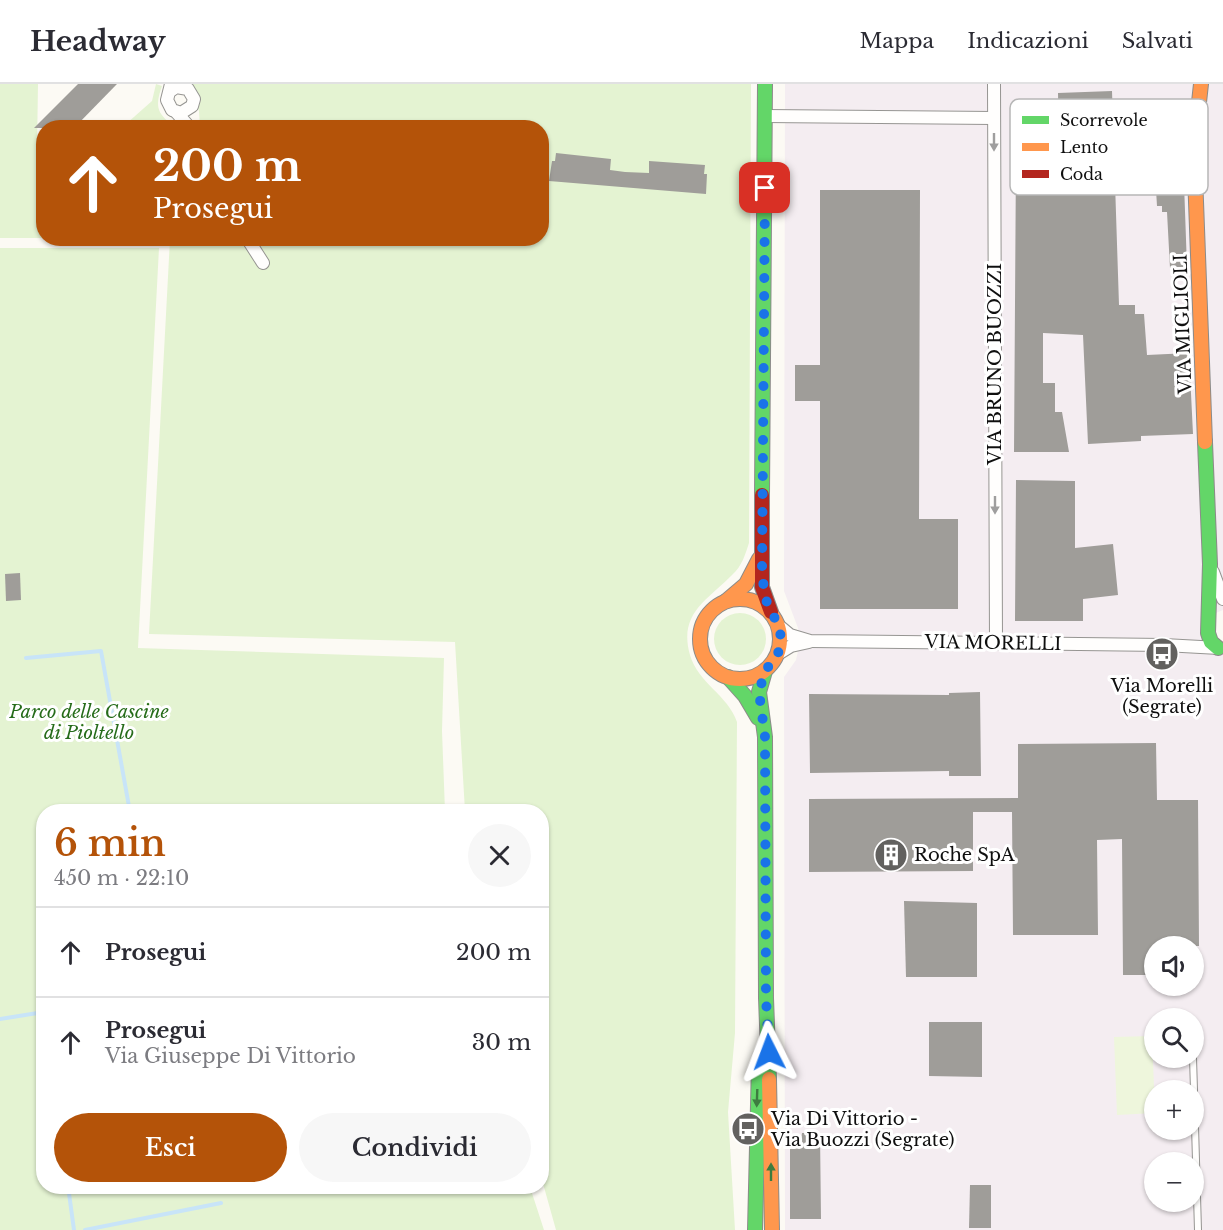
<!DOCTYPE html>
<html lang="it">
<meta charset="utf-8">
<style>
:root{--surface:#fff;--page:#f7f7f7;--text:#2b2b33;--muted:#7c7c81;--line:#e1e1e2;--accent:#b45309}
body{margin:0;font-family:"Libre Baskerville",serif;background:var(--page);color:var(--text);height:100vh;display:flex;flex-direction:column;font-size:22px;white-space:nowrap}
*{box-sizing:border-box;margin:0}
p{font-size:20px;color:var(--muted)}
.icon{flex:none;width:33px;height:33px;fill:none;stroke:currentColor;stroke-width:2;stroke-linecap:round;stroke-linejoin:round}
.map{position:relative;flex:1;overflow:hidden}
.sheet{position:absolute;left:36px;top:720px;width:513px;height:390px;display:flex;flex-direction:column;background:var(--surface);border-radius:24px;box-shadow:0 2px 4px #0004}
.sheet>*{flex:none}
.guide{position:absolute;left:36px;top:36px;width:513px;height:126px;border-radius:24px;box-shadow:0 2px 4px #0004;background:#b45309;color:#fff;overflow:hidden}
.tools{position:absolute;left:1144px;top:852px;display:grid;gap:12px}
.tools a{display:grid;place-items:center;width:60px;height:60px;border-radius:50%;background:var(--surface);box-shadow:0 2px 4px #0004;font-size:30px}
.pin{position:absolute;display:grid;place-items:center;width:51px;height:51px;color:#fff;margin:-26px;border-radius:12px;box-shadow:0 3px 9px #0006}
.me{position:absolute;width:66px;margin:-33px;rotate:357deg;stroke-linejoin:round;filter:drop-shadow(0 0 4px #0008)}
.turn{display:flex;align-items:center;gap:21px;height:126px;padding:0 18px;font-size:27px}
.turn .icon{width:78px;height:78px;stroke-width:2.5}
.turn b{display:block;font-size:42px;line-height:51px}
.round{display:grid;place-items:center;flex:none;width:63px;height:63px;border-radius:32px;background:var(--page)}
.headline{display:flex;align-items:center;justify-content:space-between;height:102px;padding:0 18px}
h1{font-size:36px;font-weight:600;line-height:45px;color:var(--accent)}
.primary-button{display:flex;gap:12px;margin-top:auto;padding:12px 18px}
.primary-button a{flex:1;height:69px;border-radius:36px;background:var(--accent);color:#fff;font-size:24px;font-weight:600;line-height:69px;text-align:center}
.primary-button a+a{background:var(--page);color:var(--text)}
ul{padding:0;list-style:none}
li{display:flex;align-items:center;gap:18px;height:90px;padding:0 18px;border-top:2px solid var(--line)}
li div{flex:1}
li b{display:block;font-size:22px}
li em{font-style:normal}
header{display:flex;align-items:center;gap:36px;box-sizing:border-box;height:84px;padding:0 30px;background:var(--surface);border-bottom:2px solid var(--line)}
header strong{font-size:28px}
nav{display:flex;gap:33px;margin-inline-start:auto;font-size:21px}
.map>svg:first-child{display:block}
.industrial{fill:#f4edf1;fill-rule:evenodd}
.green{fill:#e4f3d2}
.pitch{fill:#eef6dc}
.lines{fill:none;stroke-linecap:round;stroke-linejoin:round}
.stream{stroke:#c8e4f8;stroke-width:4}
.building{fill:#9f9d99}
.lane-casing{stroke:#969592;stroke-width:8}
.street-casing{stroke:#969592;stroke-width:14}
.fast-casing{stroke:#8c8b89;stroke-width:16}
.slow-casing{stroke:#8c8b89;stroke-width:16}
.jam-casing{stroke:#8c8b89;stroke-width:16}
.lane{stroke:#fffefd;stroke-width:6}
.street{stroke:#fffefd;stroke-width:12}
.fast{stroke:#63d668;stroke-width:14}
.slow{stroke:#ff974d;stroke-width:14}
.jam{stroke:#b3261e;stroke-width:14}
.oneway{fill:#9f9e9e}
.oneway2{fill:#3d7c40}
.route{stroke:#1a73e8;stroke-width:10;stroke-dasharray:0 18}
.labels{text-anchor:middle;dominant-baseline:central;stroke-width:6;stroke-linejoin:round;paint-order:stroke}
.street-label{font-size:18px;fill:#0f0f0f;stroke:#fff}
.poi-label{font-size:18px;fill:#0f0f0f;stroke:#fff;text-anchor:start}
.park-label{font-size:18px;font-style:italic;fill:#266c1a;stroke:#fff}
.key{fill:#fff;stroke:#b7b7b7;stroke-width:1.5}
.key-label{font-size:16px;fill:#0f0f0f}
</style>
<header>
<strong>Headway</strong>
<nav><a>Mappa</a><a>Indicazioni</a><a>Salvati</a></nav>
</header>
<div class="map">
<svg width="1223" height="1146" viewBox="0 0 1223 1146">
<rect width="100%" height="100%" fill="#fcfaf4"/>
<!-- industrial -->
<path class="industrial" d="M785 0H1223V526L1206 533 1223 570V1146H785L784 593 796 576 800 558 798 544 784 507ZM1155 862H1194V902H1155ZM1155 934H1194V974H1155ZM1155 1006H1194V1046H1155ZM1155 1078H1194V1118H1155Z"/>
<!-- green -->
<g class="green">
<path d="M0 0H38L36 129 43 130V154H0Z"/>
<path d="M156 0 162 2C154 24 158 31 176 43H130L126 40 152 17Z"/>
<path d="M188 0H751L749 459C745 471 742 482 732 491 708 516 678 529 690 571 698 599 728 611 737 638L735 949 728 1028 735 1146H556L542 1096V728L465 727 455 558 149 550 170 155 542 154V44L200 43 199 27Z"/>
<path d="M0 164H159L138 564 444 574 442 647 445 727 44 728V1102L530 1103 544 1146H0Z"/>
<circle cx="740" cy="555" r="26"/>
</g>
<!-- pitch -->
<path class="pitch" d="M1152 952 1155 1029 1117 1031 1114 953Z"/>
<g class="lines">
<!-- stream -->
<g class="stream">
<path d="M26 574 101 567 130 728"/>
<path d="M41 929 44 942"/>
<path d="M0 935 44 928"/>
<path d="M68 1102 74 1146"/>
<path d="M85 1146 221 1119"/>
</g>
</g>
<!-- building -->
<g class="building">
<path d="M78 0H117L74 44H34Z"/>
<path d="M1112 7 1119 221H1135V230H1144L1147 271 1189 269 1193 350 1141 352V357L1088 360 1083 251 1043 249V299H1055V328H1062L1069 368H1014L1016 70H1052L1051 57H1059L1058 9Z"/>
<path d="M556 69 611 75 610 86 625 88 649 89V77L705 81 704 90H707L706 110 549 97 552 77H555Z"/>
<path d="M1183 71 1187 183 1170 184 1167 128H1162V122H1157L1154 73Z"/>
<path d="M820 106H920L919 435H958V525H820V317H795V281H820Z"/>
<path d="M1016 396 1075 397V464L1113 460 1118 511 1083 515V537H1015Z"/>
<path d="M20 489 21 516 6 517 5 490Z"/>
<path d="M980 608 981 692H949V687L810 689 809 610 949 611V609Z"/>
<path d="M1156 659 1157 716H1198L1199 862H1155V891H1123L1122 755 1097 756 1098 851H1013L1012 728H973V787L809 788V715L1018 714V660Z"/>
<path d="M904 817 977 819V893H906Z"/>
<path d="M929 938H982V993L929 992Z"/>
<path d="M802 1049H820L821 1135H790V1056H801Z"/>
<path d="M970 1101H991V1144H969Z"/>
</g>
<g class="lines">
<!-- lane casing -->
<g class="lane-casing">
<g id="lane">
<path d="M1193 974 1194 1006"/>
<path d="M1194 1007 1198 1146"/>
</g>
</g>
<!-- street casing -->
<g class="street-casing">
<g id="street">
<path d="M994 0 996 560"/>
<path d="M169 8 176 3 188 5 194 15 192 22 181 29 172 26 167 16 171 0"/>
<path d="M177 29 190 44"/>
<path d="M765 32 994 34"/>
<path d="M247 154 263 179"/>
<path d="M1213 488 1223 515"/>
<path d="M778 541 790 551 810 557 1164 561 1219 564"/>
<path d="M778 570 791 562 809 558"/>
</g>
</g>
<!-- fast casing -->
<g class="fast-casing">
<g id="fast">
<path d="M1205 358 1210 480 1208 549 1211 558 1218 564"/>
<path d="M762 411 765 0"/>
<path d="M765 587 759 608 765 653 766 914 769 995"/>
<path d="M728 593 745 612 758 634"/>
<path d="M755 1146 759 979"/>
</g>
</g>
<!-- slow casing -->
<g class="slow-casing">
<g id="slow">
<path d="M1201 0 1194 64 1205 358"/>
<circle cx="740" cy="555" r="40"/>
<path d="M726 517 746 500 759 475"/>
<path d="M769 995 772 1146"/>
</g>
</g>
<!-- jam casing -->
<g class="jam-casing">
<path id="jam" d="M762 411V503L771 528"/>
</g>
<!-- lane -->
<use href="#lane" class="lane"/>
<!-- street -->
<use href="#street" class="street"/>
<!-- fast -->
<use href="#fast" class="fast"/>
<!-- slow -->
<use href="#slow" class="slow"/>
<!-- jam -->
<use href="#jam" class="jam"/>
</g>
<!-- one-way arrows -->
<defs><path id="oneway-solid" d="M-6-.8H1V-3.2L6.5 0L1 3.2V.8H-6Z" transform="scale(1.5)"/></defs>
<g class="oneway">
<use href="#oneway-solid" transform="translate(994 58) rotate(90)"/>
<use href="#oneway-solid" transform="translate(995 421) rotate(90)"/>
</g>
<g class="oneway2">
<use href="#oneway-solid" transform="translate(757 1014) rotate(92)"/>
<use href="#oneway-solid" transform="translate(771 1088) rotate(-90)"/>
</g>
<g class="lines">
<!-- route -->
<path class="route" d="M765 104 762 488 765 514 778 541 781 553 778 570 765 587 759 608 765 653 766 914 769 968"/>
</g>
<!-- icons -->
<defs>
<g id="bus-disc" transform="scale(1.725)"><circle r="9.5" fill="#62615f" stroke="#fff"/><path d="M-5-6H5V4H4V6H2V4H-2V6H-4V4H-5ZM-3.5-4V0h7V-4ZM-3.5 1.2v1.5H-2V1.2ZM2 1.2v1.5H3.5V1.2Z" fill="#fff"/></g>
<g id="building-disc" transform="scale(1.725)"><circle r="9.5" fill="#62615f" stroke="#fff"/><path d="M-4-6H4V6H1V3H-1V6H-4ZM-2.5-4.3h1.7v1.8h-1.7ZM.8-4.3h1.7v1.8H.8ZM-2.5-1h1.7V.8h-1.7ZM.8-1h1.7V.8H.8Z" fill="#fff"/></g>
</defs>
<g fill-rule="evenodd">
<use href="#bus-disc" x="1162" y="570"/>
<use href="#building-disc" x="891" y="771"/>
<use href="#bus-disc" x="748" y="1045"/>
</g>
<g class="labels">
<!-- street labels -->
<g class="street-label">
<text transform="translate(1183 240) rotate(-92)">VIA MIGLIOLI</text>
<text transform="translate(995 280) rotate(-90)">VIA BRUNO BUOZZI</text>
<text transform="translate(993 559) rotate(1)">VIA MORELLI</text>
</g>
<!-- poi labels -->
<g class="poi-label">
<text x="1162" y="602" text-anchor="middle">Via Morelli<tspan x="1162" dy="21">(Segrate)</tspan></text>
<text x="914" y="771">Roche SpA</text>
<text x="771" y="1035">Via Di Vittorio -<tspan x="771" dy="21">Via Buozzi (Segrate)</tspan></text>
</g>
<!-- park labels -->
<g class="park-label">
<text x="89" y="628">Parco delle Cascine<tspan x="89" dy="21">di Pioltello</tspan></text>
</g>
</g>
<!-- legend -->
<rect x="1010" y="15" width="198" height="96" rx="9" class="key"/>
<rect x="1022" y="32" width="27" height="8" fill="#63d668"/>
<rect x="1022" y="59" width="27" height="8" fill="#ff974d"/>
<rect x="1022" y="86" width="27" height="8" fill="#b3261e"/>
<g class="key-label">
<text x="1060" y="42">Scorrevole</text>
<text x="1060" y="69">Lento</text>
<text x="1060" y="96">Coda</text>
</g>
</svg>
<div class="tools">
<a><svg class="icon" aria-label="sound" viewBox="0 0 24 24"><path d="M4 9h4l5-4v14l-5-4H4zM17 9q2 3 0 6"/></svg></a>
<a><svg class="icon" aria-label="search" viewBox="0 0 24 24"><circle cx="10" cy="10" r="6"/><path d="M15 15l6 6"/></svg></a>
<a>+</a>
<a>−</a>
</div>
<div class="pin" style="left:765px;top:104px;background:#d93025"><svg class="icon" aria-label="arrive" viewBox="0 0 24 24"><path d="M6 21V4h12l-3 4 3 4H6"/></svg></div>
<svg class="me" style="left:769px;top:968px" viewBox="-20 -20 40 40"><path d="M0-17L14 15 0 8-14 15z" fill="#1a73e8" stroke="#fff" stroke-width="4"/></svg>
<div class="guide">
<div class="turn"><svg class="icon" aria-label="ahead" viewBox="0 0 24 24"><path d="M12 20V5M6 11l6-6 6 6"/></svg><div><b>200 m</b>Prosegui</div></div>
</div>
<section class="sheet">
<div class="headline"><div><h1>6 min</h1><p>450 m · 22:10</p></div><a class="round"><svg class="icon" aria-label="close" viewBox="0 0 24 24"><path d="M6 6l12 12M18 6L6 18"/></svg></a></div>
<ul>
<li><svg class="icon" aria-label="ahead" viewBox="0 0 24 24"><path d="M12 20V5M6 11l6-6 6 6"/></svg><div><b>Prosegui</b></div><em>200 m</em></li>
<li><svg class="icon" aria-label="ahead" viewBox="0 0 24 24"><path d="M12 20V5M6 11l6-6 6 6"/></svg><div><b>Prosegui</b><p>Via Giuseppe Di Vittorio</p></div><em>30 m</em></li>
</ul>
<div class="primary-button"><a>Esci</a><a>Condividi</a></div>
</section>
</div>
